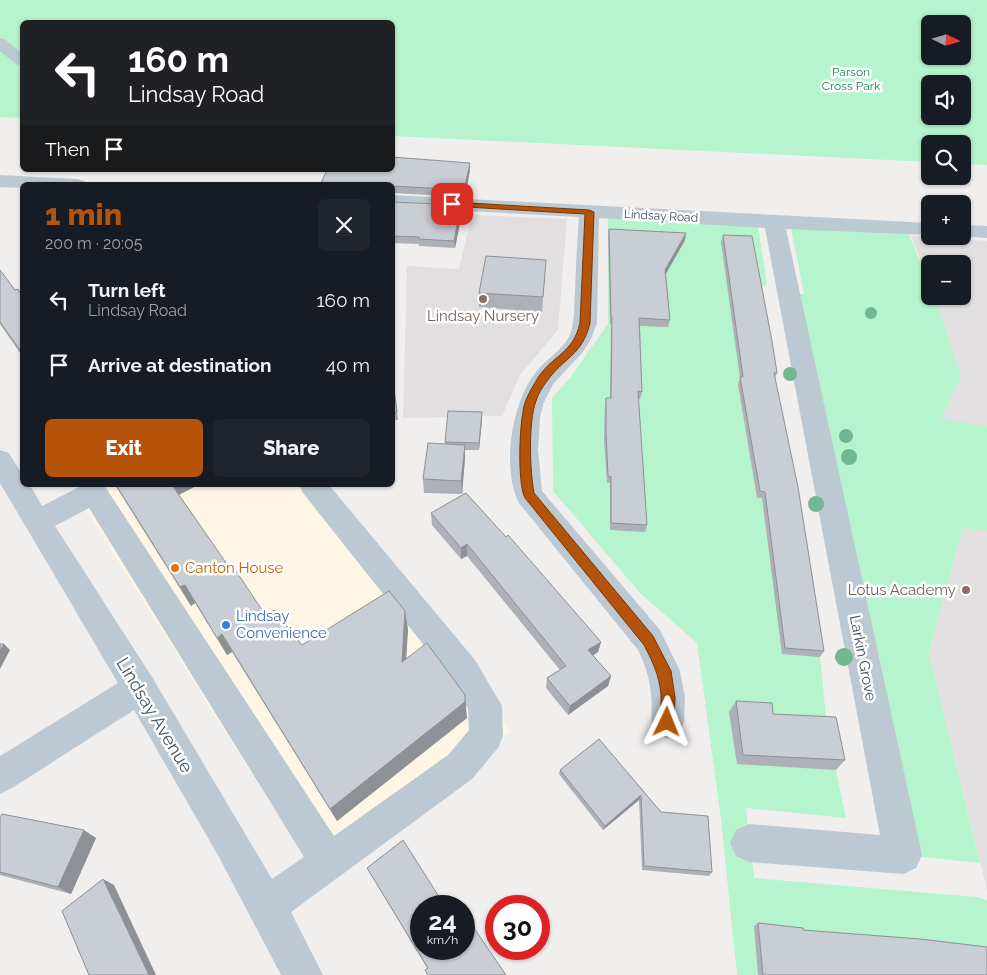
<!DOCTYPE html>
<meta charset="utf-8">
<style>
:root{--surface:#171b24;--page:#20242c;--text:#f1f3f6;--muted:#9ea1a6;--accent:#b45309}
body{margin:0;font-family:Raleway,sans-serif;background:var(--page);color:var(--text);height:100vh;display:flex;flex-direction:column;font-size:19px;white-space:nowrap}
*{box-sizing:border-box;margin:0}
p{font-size:16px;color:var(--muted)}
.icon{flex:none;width:28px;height:28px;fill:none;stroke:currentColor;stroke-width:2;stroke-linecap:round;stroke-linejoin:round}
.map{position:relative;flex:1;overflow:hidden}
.panel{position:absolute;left:20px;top:182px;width:375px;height:305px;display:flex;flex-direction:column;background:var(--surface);border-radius:8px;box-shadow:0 1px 4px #0004}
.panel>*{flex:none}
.hud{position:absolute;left:20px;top:20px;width:375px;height:152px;border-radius:8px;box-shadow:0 1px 4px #0004;background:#202124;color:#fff;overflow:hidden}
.needle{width:32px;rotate:95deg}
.buttons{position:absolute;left:921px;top:15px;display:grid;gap:10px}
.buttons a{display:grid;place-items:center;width:50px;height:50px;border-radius:8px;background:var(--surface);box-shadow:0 1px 4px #0004;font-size:25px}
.speed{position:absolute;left:410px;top:895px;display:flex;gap:10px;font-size:25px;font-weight:700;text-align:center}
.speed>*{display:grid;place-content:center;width:65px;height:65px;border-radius:50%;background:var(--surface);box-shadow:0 1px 4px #0004;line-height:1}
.speed small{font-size:12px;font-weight:400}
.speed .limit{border:8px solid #d22;background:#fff;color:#111}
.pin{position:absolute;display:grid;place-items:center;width:42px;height:42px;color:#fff;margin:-21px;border-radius:10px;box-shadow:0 2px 8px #0006}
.me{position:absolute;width:55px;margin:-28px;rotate:2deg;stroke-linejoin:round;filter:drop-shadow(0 0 4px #0008)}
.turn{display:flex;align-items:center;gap:18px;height:105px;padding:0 25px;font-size:22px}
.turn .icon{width:65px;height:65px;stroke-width:2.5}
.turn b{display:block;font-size:35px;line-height:42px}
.then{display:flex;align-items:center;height:48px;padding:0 25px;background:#0003;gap:10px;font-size:19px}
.round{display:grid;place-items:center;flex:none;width:52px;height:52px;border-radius:8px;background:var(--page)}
.headline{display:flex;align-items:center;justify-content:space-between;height:85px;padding:0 25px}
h1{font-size:30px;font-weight:800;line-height:38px;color:var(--accent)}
.button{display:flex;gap:10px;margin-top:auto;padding:10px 25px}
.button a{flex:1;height:58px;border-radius:8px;background:var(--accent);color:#fff;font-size:20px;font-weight:800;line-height:58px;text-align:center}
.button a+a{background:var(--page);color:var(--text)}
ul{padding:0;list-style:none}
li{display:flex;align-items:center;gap:15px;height:65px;padding:0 25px}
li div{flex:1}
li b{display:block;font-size:19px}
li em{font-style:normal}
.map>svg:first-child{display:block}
.commercial{fill:#fef6e5}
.education{fill:#e2dfe0}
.green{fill:#b6f4cd;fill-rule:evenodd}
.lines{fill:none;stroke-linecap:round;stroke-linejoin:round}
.minor{fill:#bcc9d2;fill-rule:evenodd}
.tree{fill:#72b692}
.wall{fill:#adb0b6}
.shaded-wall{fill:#8d9094}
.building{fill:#c9cdd4;stroke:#8d9094}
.route{fill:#b45309;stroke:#753606}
.education-dot{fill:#8d6e63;stroke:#fff;stroke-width:2}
.food-dot{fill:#e8710a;stroke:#fff;stroke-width:2}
.shop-dot{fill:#3f7fe0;stroke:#fff;stroke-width:2}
.labels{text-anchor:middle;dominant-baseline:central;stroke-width:5;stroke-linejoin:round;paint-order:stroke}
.far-park-label{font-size:12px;fill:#0b8846;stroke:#fff}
.far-street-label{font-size:12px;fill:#44525e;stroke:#fff}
.education-label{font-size:15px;fill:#785e54;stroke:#fff}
.food-label{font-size:15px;fill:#c56008;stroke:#fff;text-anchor:start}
.shop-label{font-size:15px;fill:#366cbe;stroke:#fff;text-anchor:start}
.street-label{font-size:15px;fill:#44525e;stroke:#fff}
.near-street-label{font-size:18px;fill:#44525e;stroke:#fff}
</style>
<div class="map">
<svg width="987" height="975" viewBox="0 0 987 975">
<rect width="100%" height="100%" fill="#f1eeee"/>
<!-- commercial -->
<path class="commercial" d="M92 485H316L510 731 321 884 75 492Z"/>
<!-- education -->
<g class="education">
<path d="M472 215 567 219 558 330 520 375 502 416 403 418 407 266 459 269Z"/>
<path d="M911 236 987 241V890L929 652 963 528 941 419 961 377 934 296H962V264H930V285Z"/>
</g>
<!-- green -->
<g class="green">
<path d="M0 0H987V165L963 164 962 144H930V162L393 136 392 22H22V118L0 117ZM930 24H962V56H930ZM930 84H962V116H930Z"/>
<path d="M608 213 757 221 767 283 759 290 797 509 820 657 827 728 846 818 746 808 754 878 977 897 987 900V975H737L721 819 697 643 640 593 553 491 552 398 569 379 608 324Z"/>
<path d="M790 223 906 228 930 285V296H934L936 301 961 377 941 419 987 426V531L963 528 929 652 980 863 903 855 789 294H804Z"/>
</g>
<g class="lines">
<!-- minor -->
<g class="minor">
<path d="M0 38 6 40 22 53V66L16 64 0 51Z"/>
<path d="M0 175 77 179 84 181 87 185H22V188L0 187Z"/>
<path d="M392 195 930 223V235L786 229 922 855 916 868 903 874 749 862 736 856 730 843 736 830 749 824 880 835 765 228 599 218 597 323 590 341 582 353 554 383 544 402 540 417 538 450 542 491 660 630 680 671 685 697 684 722 679 734 667 738 655 734C649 718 653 710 651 695 650 678 645 665 638 650L519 503C501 469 512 401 536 372 547 358 565 349 571 332 575 319 574 304 575 290 576 266 577 242 579 217L392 207Z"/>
<path d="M962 225 987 226V238L958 236H962Z"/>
<path d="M0 450 9 453 22 474V485H30L42 506 83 485H104L334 836 448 755 469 730 468 709 453 682 303 493 299 485H329L475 660 502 706 503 736 498 748 472 779 291 912 323 975H281L219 857 134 710 12 788 0 794V756L118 683 0 483ZM89 508 304 857 272 879 152 677 55 526Z"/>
</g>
</g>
<!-- trees -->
<g class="tree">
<circle cx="871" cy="313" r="6"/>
<circle cx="790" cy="374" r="7"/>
<circle cx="846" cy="436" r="7"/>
<circle cx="849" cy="457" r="8"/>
<circle cx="816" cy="504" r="8"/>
<circle cx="844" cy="657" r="9"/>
</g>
<!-- wall -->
<g class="wall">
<path d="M470 170 465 197 392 193V185Z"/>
<path d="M392 202 462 213 455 248 419 246V244L392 243Z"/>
<path d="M609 229 686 233 685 240 666 274 670 320 668 327 640 326 642 392 640 399H638L647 525 645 532 610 530V483H607L604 439 605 405 606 398H610L611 324H610L608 236Z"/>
<path d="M723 235 777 373 775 378 824 651 820 657 782 654 762 498H757L738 384 740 378 721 242Z"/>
<path d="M546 260 542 312 479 307V293Z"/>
<path d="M0 270 15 290 22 295V356L0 324Z"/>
<path d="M392 389H394L398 420H392Z"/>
<path d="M482 419 479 450H465V458L462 494 424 493 423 479 445 444V442Z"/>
<path d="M115 485H198L179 495 231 570 266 616 302 645 408 629 406 659 467 718 337 821 232 652 227 655 195 603 191 606Z"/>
<path d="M431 513 601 642 598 652 593 655 611 676 608 686 568 715 546 688 547 678 560 670 467 556 461 559 432 525Z"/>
<path d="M736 701 845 760 836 770 737 764 729 712Z"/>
<path d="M599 739 712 872 709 876 642 870 639 800 603 830 559 774 560 770Z"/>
<path d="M0 817 96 838 71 894 0 875Z"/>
<path d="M367 868 421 906 506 975H428L425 970 427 968Z"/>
<path d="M758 923 803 930 987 975H758L754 926Z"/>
</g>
<!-- shaded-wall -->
<g class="shaded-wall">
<path d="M470 163V170L465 197 464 190Z"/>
<path d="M461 205 462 213 455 248 454 241Z"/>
<path d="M686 233 685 240 664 277 665 270Z"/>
<path d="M482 412V419L479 450V443Z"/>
<path d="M465 445V458L462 494 461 481Z"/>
<path d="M171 485H198L176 496Z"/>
<path d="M467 544V556L461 559V548Z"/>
<path d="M185 585 195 603 191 606 180 587Z"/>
<path d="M405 611 408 629 405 679 402 662Z"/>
<path d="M222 634 232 652 227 655 217 638Z"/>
<path d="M601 642 598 652 586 660 588 650Z"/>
<path d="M4 644 10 650 0 669V651Z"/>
<path d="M611 676 608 686 568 715 570 706Z"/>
<path d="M465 695 467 718 337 821 330 809Z"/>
<path d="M641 795 639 800 603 830 605 826Z"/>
<path d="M84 830 96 838 71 894 58 887Z"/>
<path d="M103 879 114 885 156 975H149Z"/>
</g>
<!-- building -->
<g class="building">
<path d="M392 157 470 163 464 190 392 186V185H320L327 170H392Z"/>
<path d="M392 202 461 205 454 241 419 239V237L392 236Z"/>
<path d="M609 229 686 233 665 270 670 320 639 318 642 392 638 391 647 525 611 523V477L608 476 606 432V398H611L612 317H611Z"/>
<path d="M723 235 752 236 772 341 777 373H774L798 487 824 651 785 648 765 492 760 491 740 377H743Z"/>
<path d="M486 256 546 260 543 297 479 293Z"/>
<path d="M0 270 15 290 18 289 22 295V353L0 322Z"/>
<path d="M392 389H394L397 412 392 413Z"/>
<path d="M448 411 482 412 479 443 445 442Z"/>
<path d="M428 443 465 445 461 481 423 479Z"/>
<path d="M116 485H172L231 570 234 568 266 616 274 610 302 645 389 591 405 611 402 662 427 643 465 695V702L330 809 222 634 217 638 185 585 180 587Z"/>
<path d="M466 493 506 537 508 535 601 642 588 650 611 676 570 706 547 678 566 666 467 544 461 548 431 513Z"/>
<path d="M0 644H4L0 651Z"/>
<path d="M736 701 772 703 773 714 836 717 845 760 743 755Z"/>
<path d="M599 739 661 812 708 816 712 872 644 866 641 795 605 826 560 770Z"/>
<path d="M2 814 84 830 58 887 0 872V817Z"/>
<path d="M403 840 445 906H421V949H464V935V936L474 928 506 975H428L425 970 428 968 367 868Z"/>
<path d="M103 879 149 975H89L62 911Z"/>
<path d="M758 923 803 928V930L920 939 987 947V975H763Z"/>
</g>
<!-- route -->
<path class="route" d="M452 202 589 210 594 212 590 323C582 356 564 357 547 381 543 386 538 394 536 401 528 422 530 472 534 493L653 636 671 671 675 697 674 722 672 727 667 729 662 727C658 717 662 705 661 694 659 675 653 662 644 645L525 498C517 483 519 416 526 400 529 392 535 383 539 376 555 354 573 353 580 323L585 214 449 206 447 204Z"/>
<!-- markers -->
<g class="education-dot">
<circle cx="483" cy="299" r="5"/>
<circle cx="966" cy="590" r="5"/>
</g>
<circle class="food-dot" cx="175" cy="568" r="5"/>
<circle class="shop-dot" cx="226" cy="625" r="5"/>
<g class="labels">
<!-- far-park labels -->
<g class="far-park-label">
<text x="851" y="72">Parson<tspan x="851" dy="14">Cross Park</tspan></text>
</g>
<!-- far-street labels -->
<g class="far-street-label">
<text transform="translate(661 216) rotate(3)">Lindsay Road</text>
</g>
<!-- education labels -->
<g class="education-label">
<text x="483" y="316">Lindsay Nursery</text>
<text x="956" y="590" text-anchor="end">Lotus Academy</text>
</g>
<!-- food labels -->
<g class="food-label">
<text x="185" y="568">Canton House</text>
</g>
<!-- shop labels -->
<g class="shop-label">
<text x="236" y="616">Lindsay<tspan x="236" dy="17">Convenience</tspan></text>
</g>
<!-- street labels -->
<g class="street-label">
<text transform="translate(863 658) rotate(79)">Larkin Grove</text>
</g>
<!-- near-street labels -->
<g class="near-street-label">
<text transform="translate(155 715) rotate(59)">Lindsay Avenue</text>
</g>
</g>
</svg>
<div class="buttons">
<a><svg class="needle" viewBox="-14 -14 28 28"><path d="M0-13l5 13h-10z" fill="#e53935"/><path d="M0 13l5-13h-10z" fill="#9ea1a6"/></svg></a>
<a><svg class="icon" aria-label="sound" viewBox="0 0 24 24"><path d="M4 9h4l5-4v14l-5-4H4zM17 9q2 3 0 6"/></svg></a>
<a><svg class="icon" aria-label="search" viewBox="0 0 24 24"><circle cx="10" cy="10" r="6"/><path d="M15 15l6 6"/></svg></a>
<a>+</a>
<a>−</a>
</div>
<div class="speed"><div>24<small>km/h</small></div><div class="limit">30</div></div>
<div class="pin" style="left:452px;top:204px;background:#d93025"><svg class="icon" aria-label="arrive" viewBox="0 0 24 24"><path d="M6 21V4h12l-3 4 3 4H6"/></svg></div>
<svg class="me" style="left:667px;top:722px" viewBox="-20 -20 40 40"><path d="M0-17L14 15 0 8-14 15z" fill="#b45309" stroke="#fff" stroke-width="4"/></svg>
<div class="hud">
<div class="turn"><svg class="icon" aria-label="left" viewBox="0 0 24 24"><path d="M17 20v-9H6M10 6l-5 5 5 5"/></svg><div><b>160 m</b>Lindsay Road</div></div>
<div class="then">Then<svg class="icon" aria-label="arrive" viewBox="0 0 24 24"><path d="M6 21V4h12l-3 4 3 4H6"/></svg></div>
</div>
<section class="panel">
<div class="headline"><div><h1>1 min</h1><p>200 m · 20:05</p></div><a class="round"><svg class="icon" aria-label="close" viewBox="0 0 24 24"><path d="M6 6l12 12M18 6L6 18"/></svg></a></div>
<ul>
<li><svg class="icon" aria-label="left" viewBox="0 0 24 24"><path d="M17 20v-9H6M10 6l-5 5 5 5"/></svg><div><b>Turn left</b><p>Lindsay Road</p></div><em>160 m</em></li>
<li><svg class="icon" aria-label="arrive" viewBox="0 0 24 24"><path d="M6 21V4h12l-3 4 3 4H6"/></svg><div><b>Arrive at destination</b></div><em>40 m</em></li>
</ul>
<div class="button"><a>Exit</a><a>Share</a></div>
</section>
</div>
